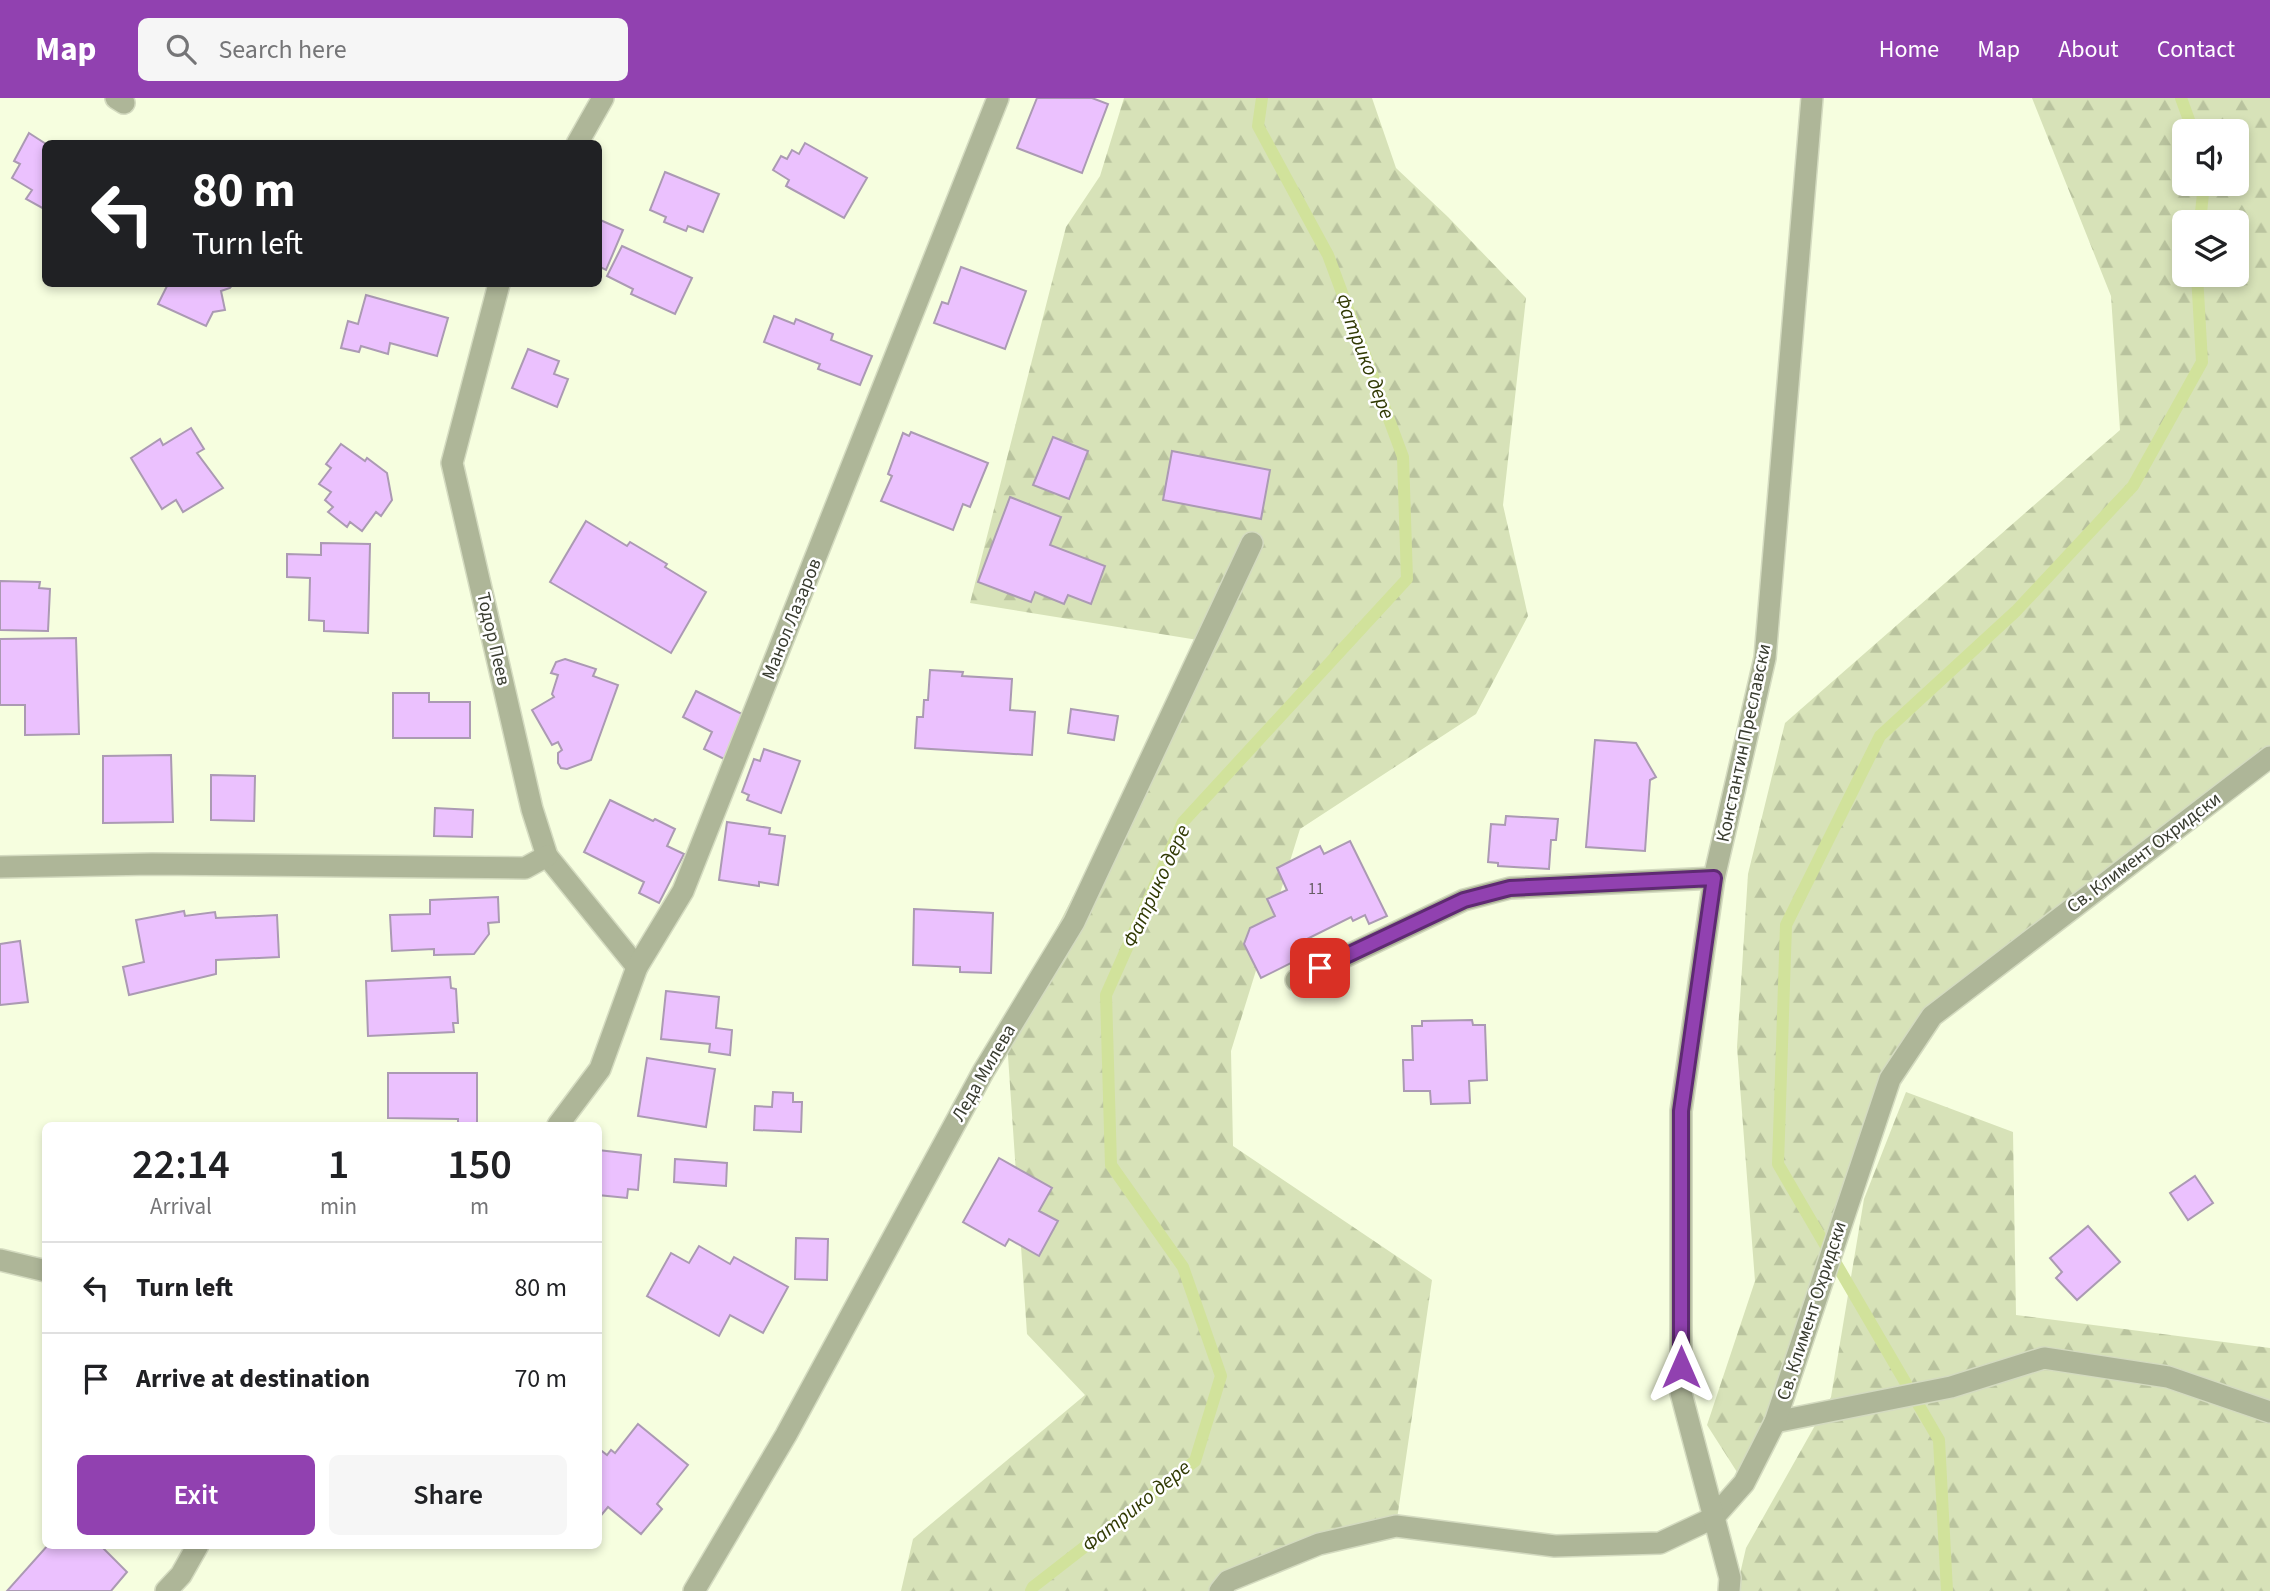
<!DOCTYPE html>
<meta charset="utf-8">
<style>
:root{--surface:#fff;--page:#f6f6f6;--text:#202124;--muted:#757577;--line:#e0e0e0;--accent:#9141b0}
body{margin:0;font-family:"Source Sans 3",sans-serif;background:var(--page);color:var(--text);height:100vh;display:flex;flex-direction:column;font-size:26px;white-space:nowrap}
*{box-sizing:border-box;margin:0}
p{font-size:23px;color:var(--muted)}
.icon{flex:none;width:38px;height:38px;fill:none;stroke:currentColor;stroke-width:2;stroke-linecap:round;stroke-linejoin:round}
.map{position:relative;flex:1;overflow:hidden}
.side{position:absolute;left:42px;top:1024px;width:560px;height:427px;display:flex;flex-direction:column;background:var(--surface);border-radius:10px;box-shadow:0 4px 10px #0003}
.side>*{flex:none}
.guide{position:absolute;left:42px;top:42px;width:560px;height:147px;border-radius:10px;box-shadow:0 4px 10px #0003;background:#202124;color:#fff;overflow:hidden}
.tools{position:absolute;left:2172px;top:21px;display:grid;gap:14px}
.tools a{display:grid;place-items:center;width:77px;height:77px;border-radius:10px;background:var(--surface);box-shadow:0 4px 10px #0003;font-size:35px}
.pin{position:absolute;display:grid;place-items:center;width:60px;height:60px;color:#fff;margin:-30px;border-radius:14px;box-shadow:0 4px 10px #0006}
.me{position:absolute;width:77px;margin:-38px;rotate:0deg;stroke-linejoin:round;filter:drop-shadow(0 0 5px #0008)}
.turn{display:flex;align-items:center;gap:24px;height:147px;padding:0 35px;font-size:32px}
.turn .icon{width:91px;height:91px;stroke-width:2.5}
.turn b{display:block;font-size:49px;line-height:60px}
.eta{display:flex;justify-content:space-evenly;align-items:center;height:119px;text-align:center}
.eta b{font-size:42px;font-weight:600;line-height:49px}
.action{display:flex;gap:14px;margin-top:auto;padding:14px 35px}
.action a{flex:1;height:80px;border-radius:10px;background:var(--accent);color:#fff;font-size:28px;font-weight:600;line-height:80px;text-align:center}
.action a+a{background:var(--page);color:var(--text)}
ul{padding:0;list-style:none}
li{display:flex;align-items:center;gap:21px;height:91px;padding:0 35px;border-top:2px solid var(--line)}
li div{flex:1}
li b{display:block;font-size:26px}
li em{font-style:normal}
header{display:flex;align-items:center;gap:42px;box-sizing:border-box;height:98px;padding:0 35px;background:var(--accent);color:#fff}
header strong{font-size:33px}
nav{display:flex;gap:38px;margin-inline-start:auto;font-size:24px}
.search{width:490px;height:63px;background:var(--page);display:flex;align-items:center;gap:18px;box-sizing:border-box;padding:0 24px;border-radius:10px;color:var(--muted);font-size:26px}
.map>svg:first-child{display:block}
.forest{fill:url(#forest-firs);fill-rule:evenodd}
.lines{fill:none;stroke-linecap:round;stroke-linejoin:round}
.stream{stroke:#d1e29b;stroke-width:12}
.building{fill:#ebc1fe;stroke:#ab9ab3;stroke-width:2}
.minor-casing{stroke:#d4dbc0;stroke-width:24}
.minor{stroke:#aeb698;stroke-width:21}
.route-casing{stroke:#5e2a72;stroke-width:18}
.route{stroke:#9141b0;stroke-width:12}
.labels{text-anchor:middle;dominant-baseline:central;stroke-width:5;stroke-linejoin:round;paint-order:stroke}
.number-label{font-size:16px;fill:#665d64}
.street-label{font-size:19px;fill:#393c30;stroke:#fff}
.water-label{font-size:21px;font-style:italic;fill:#313a04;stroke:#fff}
</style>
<header>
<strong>Map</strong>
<div class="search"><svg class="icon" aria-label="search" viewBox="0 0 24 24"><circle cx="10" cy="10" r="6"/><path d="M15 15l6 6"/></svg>Search here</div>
<nav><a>Home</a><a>Map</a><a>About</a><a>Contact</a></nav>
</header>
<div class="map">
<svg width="2270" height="1493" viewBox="0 0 2270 1493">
<defs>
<pattern id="forest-firs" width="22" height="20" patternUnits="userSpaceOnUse" patternTransform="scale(1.75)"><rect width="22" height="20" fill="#d7e2b8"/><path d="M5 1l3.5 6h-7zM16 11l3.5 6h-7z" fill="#b9c39e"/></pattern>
</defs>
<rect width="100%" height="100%" fill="#f6fedf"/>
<!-- forest -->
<g class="forest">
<path d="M1124 0H1372L1396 70 1448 119 1526 200 1503 407 1528 518 1476 616 1300 731 1231 953 1233 1048 1432 1182 1396 1428 1220 1493H901L913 1441 1085 1297 1027 1236 1006 929 1204 543 970 505 1066 129 1100 78Z"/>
<path d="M2032 0H2270V659L1931 918 1890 981 1744 1385 1707 1327 1755 1183 1737 949 1748 776 1785 625 2120 332 2111 198ZM2184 33H2236V86H2184ZM2184 124H2236V177H2184Z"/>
<path d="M1906 994 2013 1034 2016 1217 2270 1250V1493H1736L1746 1450 1831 1299 1864 1101Z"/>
</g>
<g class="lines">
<!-- stream -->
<g class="stream">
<path d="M2181 0 2193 33"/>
<path d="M2200 124 2204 86"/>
<path d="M1031 1493 1033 1489 1195 1363 1221 1278 1183 1169 1111 1067 1106 897 1183 724 1407 481 1403 359 1328 157 1258 28 1262 0"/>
<path d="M1947 1493 1939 1342 1778 1066 1786 827 1880 638 2016 513 2133 388 2202 264 2197 177"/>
</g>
</g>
<!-- building -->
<g class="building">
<path d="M1037 0H1092L1108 6 1082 75 1017 50Z"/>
<path d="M29 35 46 46V112L26 101 32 92 12 80 20 66 14 63Z"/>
<path d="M805 45 867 80 844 120 786 88 789 82 773 72 781 58 787 61 792 52 799 56Z"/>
<path d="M665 74 719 96 703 134 688 128 686 133 664 124 666 119 650 112Z"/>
<path d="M598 121 623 132 606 172 598 168Z"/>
<path d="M622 148 692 180 675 216 631 196 633 191 607 178Z"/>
<path d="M961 169 1026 193 1005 251 934 225 942 204 948 206Z"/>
<path d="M168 186H233L230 190 221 193 225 212 213 214 206 228 158 206Z"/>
<path d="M366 197 448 220 437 258 390 245 388 256 361 248 359 254 341 250 348 223 358 226Z"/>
<path d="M774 218 794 226 796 221 833 236 831 242 872 258 860 287 818 271 820 266 764 244Z"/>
<path d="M528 251 559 263 554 276 568 281 557 309 512 290Z"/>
<path d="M191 330 204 351 197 355 223 390 183 414 176 402 162 411 131 360 160 341 163 347Z"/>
<path d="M911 334 988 365 970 409 963 406 953 432 881 403 892 378 888 376 903 335 909 338Z"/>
<path d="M1053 339 1088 353 1069 401 1033 387Z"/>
<path d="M341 346 365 363 367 360 387 375 392 402 381 418 376 414 362 433 350 424 347 429 328 414 333 409 325 402 331 394 319 386 331 370 326 366Z"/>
<path d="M1172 353 1270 372 1261 421 1163 402Z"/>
<path d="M1010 399 1061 419 1050 447 1105 468 1091 506 1068 497 1064 506 1035 494 1031 504 978 484Z"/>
<path d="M586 423 627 448 630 444 667 466 665 469 706 494 671 555 550 484Z"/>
<path d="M321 445 370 446 368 535 324 533V523L309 522 310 480 287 479V456L321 457Z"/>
<path d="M0 483 40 484 39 490 50 491 48 533 0 532Z"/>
<path d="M76 540 79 636 25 637V607H0V541Z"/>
<path d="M565 561 596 571 593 578 618 587 591 662 567 671 561 670 558 665V655L562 652 558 644 552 647 532 612 554 599 552 596 558 577 551 575 556 564Z"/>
<path d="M930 572 963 574 962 578 1012 581 1010 612 1035 614 1032 657 915 650 917 619H923L924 602H928Z"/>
<path d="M696 593 746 618 724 661 704 651 712 634 683 619Z"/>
<path d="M393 595H429V604H470V640H393Z"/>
<path d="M1071 611 1118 618 1114 642 1068 635Z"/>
<path d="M1595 642 1636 645 1656 679 1650 682 1645 753 1586 749Z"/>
<path d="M764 651 800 663 781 715 747 702 749 697 742 694 754 661 760 663Z"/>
<path d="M171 657 173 724 103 725V658Z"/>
<path d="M211 677 255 678 254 723 211 722Z"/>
<path d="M610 702 653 723 655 721 675 731 667 748 684 756 659 805 639 795 644 784 584 754Z"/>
<path d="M435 710 473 712 472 739 434 738Z"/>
<path d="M1506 718 1558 721 1556 742H1551L1549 771 1498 768V765L1488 764 1491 726 1505 727Z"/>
<path d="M727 724 770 730 769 736 785 738 778 787 759 784V788L719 782Z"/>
<path d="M1350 743 1387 818 1369 826 1365 817 1353 823 1351 819 1305 842 1311 855 1261 880 1244 846 1250 830 1275 818 1267 801 1287 792 1277 770 1320 748 1324 756Z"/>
<path d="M498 799 499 824 488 825 489 836 474 856 434 857V851L392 853 390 817 430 816V802Z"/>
<path d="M914 811 993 815 991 875 960 874V869L913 867Z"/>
<path d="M184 813 185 818 215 814 216 820 277 817 279 859 216 862V876L129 897 123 869 144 864 136 822Z"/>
<path d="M20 843 28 904 0 907V846Z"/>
<path d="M450 879 451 890 456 891 458 925H453L454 934 368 938 366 883Z"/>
<path d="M666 893 719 899 716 930 732 932 730 957 709 954 710 946 661 941Z"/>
<path d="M1472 922 1473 927H1485L1487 982 1469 983 1470 1005 1431 1006 1430 993H1404L1403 962H1413L1412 928H1422V923Z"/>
<path d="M647 960 715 971 706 1029 638 1018Z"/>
<path d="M388 975H477V1027H458V1021L388 1020Z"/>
<path d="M773 994 793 995V1004H802L801 1034 754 1032 755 1008 772 1009Z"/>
<path d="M598 1052 641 1057 638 1092 628 1091 627 1100 598 1097Z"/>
<path d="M999 1060 1052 1090 1039 1113 1058 1123 1039 1158 1009 1141 1005 1148 963 1124Z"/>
<path d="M675 1061 727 1065 726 1088 674 1084Z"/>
<path d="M2195 1078 2213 1105 2188 1122 2170 1095Z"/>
<path d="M2088 1128 2120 1164 2077 1202 2056 1180 2062 1174 2050 1160Z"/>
<path d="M796 1140 828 1141 827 1182 795 1181Z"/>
<path d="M699 1148 730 1166 734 1159 788 1189 763 1235 730 1217 719 1238 647 1198 671 1155 689 1165Z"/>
<path d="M638 1326 688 1367 657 1406 662 1411 641 1436 608 1409 598 1421V1350L607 1357 611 1352 615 1355Z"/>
<path d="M48 1447H100L127 1474 111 1493H7Z"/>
</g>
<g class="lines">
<!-- minor casing -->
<g class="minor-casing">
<g id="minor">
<path d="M116 0 124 5"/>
<path d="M577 46 603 0"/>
<path d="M499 186 452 365 532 711 547 758 637 869"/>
<path d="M0 769 152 766 525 770 547 758"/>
<path d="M1296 882 1464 802 1510 790 1714 780"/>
<path d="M558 1027 600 971 637 869 683 793 998 0"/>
<path d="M0 1162 46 1173"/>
<path d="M1775 1324 1951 1289 2044 1260 2168 1279 2270 1314"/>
<path d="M166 1493 181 1477 198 1447"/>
<path d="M694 1493 786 1337 983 974 1074 824 1252 445"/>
<path d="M1220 1493 1228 1483 1319 1446 1396 1428 1555 1448 1660 1445 1713 1420 1744 1385 1775 1324 1890 981 1932 918 2270 659"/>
<path d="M1729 1493 1730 1480 1681 1295V1013L1714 780 1765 560 1812 0"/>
</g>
</g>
<!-- minor -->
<use href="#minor" class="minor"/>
</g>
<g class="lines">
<!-- route casing -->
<g class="route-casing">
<path id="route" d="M1320 870 1464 802 1510 790 1714 780 1681 1013V1269"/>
</g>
<!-- route -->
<use href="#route" class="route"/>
</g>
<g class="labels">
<!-- number labels -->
<g class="number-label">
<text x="1316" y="791">11</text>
</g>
<!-- street labels -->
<g class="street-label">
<text transform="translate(792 521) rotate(-68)">Манол Лазаров</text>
<text transform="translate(493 541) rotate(77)">Тодор Пеев</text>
<text transform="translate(1744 645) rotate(-78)">Константин Преславски</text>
<text transform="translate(2144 755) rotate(-37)">Св. Климент Охридски</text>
<text transform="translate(984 975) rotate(-60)">Леда Милева</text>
<text transform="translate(1812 1213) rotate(-72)">Св. Климент Охридски</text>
</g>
<!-- water labels -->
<g class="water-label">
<text transform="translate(1365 258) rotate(69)">Фатрико дере</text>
<text transform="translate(1156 788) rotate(-65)">Фатрико дере</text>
<text transform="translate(1136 1408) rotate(-39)">Фатрико дере</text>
</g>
</g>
</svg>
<div class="tools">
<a><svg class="icon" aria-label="sound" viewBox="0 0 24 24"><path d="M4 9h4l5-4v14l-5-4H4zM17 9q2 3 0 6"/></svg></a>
<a><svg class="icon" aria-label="layers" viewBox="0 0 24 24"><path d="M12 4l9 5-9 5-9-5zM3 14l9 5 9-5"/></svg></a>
</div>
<div class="pin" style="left:1320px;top:870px;background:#d93025"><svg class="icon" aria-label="arrive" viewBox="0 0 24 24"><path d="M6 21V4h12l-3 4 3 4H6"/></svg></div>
<svg class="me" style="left:1681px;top:1269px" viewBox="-20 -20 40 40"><path d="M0-17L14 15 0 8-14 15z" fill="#9141b0" stroke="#fff" stroke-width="4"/></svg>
<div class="guide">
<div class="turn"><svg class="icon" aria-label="left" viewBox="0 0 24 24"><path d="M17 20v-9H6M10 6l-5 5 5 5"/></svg><div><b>80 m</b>Turn left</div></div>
</div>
<section class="side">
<div class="eta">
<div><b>22:14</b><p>Arrival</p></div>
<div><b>1</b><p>min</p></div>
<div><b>150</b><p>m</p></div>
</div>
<ul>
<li><svg class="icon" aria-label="left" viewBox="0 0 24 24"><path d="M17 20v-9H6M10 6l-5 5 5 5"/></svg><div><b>Turn left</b></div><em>80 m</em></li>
<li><svg class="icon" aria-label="arrive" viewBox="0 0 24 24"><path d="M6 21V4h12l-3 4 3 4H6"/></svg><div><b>Arrive at destination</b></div><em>70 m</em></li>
</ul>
<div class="action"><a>Exit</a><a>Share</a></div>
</section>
</div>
